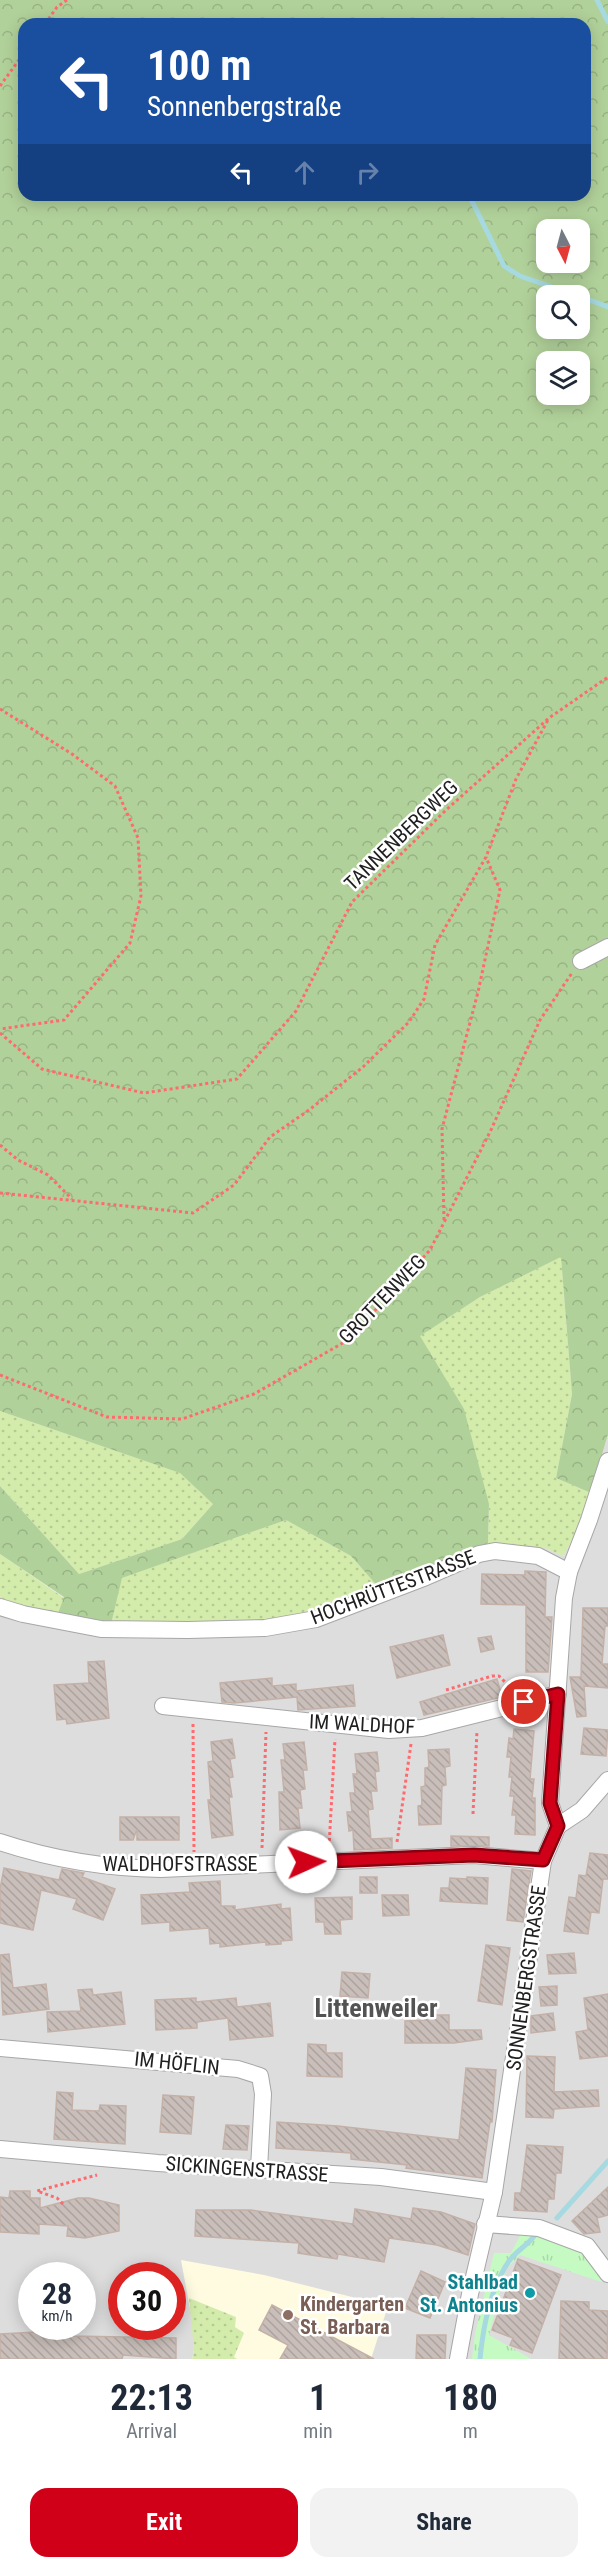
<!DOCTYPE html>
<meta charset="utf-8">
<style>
:root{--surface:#fff;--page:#f2f2f3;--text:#1f2937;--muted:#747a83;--accent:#d00019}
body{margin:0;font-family:"Roboto Condensed",sans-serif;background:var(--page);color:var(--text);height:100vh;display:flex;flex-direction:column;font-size:22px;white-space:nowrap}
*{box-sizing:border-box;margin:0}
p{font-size:20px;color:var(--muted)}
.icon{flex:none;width:33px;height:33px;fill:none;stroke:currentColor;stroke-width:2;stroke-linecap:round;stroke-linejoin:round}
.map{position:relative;height:2359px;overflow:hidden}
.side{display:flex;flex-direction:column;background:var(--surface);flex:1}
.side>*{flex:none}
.guide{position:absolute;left:18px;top:18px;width:573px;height:183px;border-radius:18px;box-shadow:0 3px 15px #0003;background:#1a4fa0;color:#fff;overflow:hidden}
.needle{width:39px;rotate:174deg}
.buttons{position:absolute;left:536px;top:219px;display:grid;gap:12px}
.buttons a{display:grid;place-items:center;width:54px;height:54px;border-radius:12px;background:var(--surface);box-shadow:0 3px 15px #0003;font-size:30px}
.speed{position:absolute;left:18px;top:2262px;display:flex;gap:12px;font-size:30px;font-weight:700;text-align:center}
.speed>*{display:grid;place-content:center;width:78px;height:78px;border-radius:50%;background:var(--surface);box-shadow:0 3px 15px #0003;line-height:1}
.speed small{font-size:15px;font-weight:400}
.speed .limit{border:9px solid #d22;background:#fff;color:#111}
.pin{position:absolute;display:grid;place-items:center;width:51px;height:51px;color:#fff;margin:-26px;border:3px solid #fff;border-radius:50%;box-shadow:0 2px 6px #0007}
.me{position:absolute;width:66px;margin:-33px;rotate:88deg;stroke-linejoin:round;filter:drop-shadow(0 0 4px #0008)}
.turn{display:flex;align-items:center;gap:21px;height:126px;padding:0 30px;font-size:27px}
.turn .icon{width:78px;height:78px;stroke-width:2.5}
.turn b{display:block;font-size:42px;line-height:51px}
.lanes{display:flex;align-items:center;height:57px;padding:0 30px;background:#0003;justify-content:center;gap:30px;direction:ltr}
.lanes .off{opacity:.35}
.eta{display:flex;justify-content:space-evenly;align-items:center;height:102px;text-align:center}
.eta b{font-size:36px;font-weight:700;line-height:42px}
.action{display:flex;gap:12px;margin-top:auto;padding:12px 30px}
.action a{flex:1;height:69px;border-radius:18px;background:var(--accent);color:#fff;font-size:24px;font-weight:700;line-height:69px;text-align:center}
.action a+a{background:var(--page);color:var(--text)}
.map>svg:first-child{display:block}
.residential{fill:#dedddd;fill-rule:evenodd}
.education{fill:#fffbe1}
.grass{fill:url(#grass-dots)}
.forest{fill:url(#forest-crowns);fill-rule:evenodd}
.park{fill:url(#park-tufts)}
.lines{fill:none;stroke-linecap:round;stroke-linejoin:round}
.stream{stroke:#a6d9e0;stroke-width:5}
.building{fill:url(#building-back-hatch);stroke:#c3b1a8;stroke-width:1.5}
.minor-casing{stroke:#a7a7a7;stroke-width:18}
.path{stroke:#fe6a6d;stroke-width:3;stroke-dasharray:3 3;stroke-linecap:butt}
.minor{stroke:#fff;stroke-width:16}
.route-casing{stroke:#870010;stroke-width:15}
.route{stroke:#d00019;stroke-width:10}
.culture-dot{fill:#0f9aa8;stroke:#fff;stroke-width:2}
.education-dot{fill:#8d6e63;stroke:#fff;stroke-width:2}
.labels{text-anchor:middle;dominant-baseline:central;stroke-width:5;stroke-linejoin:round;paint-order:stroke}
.street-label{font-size:20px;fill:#202020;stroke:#fff}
.culture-label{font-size:20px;font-weight:bold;fill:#0d838f;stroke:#fff;text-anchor:end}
.education-label{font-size:20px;font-weight:bold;fill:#785e54;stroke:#fff;text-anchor:start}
.district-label{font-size:26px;font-weight:bold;fill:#535353;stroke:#fff}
</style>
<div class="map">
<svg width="608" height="2359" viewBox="0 0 608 2359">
<defs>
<pattern id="grass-dots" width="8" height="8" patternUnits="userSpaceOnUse" patternTransform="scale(1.5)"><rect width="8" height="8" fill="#d3ecab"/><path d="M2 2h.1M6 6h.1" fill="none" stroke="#b5ca93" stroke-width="1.8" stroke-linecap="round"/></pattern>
<pattern id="forest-crowns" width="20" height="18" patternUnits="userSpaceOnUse" patternTransform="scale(1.5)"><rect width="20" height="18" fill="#b1d19a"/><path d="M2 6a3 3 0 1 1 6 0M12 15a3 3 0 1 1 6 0" fill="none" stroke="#98b384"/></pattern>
<pattern id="park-tufts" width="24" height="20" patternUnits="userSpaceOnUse" patternTransform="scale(1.5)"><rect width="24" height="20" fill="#c5fbc3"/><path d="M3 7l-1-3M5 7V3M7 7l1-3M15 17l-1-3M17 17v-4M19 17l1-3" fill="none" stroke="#a9d7a7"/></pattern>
<pattern id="building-back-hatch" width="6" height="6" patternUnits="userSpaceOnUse" patternTransform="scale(1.5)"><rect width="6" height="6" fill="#c9beb9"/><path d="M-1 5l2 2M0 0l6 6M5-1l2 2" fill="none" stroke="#aca39f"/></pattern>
</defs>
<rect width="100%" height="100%" fill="#f1ece6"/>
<!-- residential -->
<path class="residential" d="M608 1434V2359H0V1598L57 1616 468 1550 488 1543 545 1548 563 1556 583 1521ZM32 2276H82V2326H32ZM122 2276H172V2326H122Z"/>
<!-- education -->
<path class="education" d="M181 2260 264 2275 388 2306 371 2359H192L194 2350 193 2325Z"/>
<!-- grass -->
<g class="grass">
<path d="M561 1257 572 1394 556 1478 591 1493 583 1521 563 1556 545 1548 488 1543 489 1504 419 1336 480 1297Z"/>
<path d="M0 1411 181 1473 213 1504 182 1539 79 1574 0 1486Z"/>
<path d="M286 1520 351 1556 381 1590 318 1611 273 1621 111 1624 121 1578Z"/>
<path d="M0 1554 64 1598 57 1616 0 1598Z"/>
<path d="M189 2298 236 2317 235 2327 244 2333 234 2357 237 2359H192L194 2350Z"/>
</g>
<!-- forest -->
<path class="forest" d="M0 0H608V1434L591 1493 556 1478 572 1394 561 1257 480 1297 420 1336 464 1409 489 1504 488 1543 381 1590 351 1556 286 1520 122 1578 111 1624 57 1616 64 1597 0 1554V1486L79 1574 182 1539 213 1504 180 1473 0 1411ZM24 24H585V195H24ZM546 230H579V262H546ZM546 296H579V328H546ZM546 362H579V394H546Z"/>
<!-- park -->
<path class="park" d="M535 2231 584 2251 602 2282 520 2255 506 2269 489 2335 531 2359H472L475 2334 494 2253H511L522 2232Z"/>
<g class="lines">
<!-- stream -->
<g class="stream">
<path d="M597 0 608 22"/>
<path d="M469 195 504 266 520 276 578 296"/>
<path d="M579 296 608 307"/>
<path d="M557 2218 608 2161"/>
<path d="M480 2359C483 2328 491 2287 509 2261 516 2251 528 2245 535 2235"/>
</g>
</g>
<!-- building -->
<g class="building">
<path d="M525 1571 546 1572 545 1617H552L548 1672H526V1605L481 1604 482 1574 525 1575Z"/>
<path d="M583 1608H608V1626H605L602 1664H608V1688L584 1686 586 1716 577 1717 570 1677H581Z"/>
<path d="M443 1635 450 1665 397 1678 390 1647Z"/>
<path d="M491 1636 494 1649 481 1652 478 1638Z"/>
<path d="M104 1661 109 1718 67 1724 66 1719 57 1720 54 1685 89 1683 88 1662Z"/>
<path d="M272 1678V1686L296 1684V1691L353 1685 355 1706 298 1710 297 1697 234 1703 222 1702 220 1683Z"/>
<path d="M497 1679 502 1697 424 1715 420 1702Z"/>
<path d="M584 1728 608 1730 606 1756 581 1754Z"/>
<path d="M514 1729 534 1731 530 1779H534L532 1798H535V1835L515 1834 516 1815H512L514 1796H510L512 1777H509L511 1757H507L509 1738 513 1739Z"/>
<path d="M232 1739 235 1758 230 1759 233 1777 229 1778 232 1797H229L233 1835 212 1838 208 1800H211L208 1762 213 1761 211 1742Z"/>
<path d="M304 1742 307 1770H303L305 1789 300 1790 302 1808H298L300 1828 280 1830 279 1792H284L281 1760H285L283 1744Z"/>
<path d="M449 1749 450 1766 445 1767 446 1785 442 1786 441 1824 419 1825 418 1806 422 1805 421 1787 425 1786V1768L429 1767 428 1750Z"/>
<path d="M377 1752 379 1771 375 1772 377 1791H371L373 1809 368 1810 371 1839 392 1838V1848L354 1850 353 1830 349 1831 347 1812H352L350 1793H355L353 1774H357L355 1754Z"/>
<path d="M120 1817H179V1840H137V1829L133 1840H120Z"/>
<path d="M451 1836 489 1837V1846H451Z"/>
<path d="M590 1853 608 1855V1879H603L599 1913 591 1912 588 1934 564 1931 569 1897 576 1898 579 1875 586 1876Z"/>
<path d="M4 1868 59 1880 62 1869 84 1873 82 1877 115 1889 103 1920 73 1909 77 1899 41 1890 33 1930 0 1923V1889Z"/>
<path d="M512 1869 531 1871 523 1922 507 1920Z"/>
<rect x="360" y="1877" width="17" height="16"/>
<path d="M467 1877 488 1878 487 1904 440 1901 441 1888H449L450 1878 467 1879Z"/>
<path d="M220 1881 221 1906H235V1910L281 1904V1909L290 1908 292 1940 281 1941V1944L266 1945V1942L220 1947V1943L210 1944 209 1928 170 1931V1922L142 1924 141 1895 190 1892 189 1883Z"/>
<path d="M382 1895H408L409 1915 383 1916Z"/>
<path d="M352 1897V1919L340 1920 341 1934H325L324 1922H316L315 1898Z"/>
<path d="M486 1945 510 1948 502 2005 478 2001Z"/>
<path d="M574 1953 576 1973 549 1974 547 1955Z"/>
<path d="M9 1954 13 1988 46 1984 49 2009 3 2015 0 1955Z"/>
<path d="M342 1972 370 1974 368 1998 340 1996Z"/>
<path d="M557 1986V2005L541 2006 539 1987Z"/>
<path d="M92 1989 93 1995 121 1992 125 2024 48 2032 47 2012 81 2011 78 1990Z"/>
<path d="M608 1994V2056L580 2059 576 2032 588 2030 584 1998Z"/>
<path d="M196 1998V2002L236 1998 237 2007 270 2003 273 2036 230 2040 228 2018 197 2022V2028L156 2030 155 2000Z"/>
<path d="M553 2013 555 2030 531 2033V2016Z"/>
<path d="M425 2015H449V2030H481L482 2039 454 2043H405V2021L425 2020Z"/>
<path d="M308 2044 326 2045V2053H342V2077L307 2076Z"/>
<path d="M527 2056 555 2057 554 2092 598 2090 599 2106 554 2109 553 2118 526 2117Z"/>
<path d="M466 2068 496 2070 492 2122H490L482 2178 406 2168 407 2165 351 2159V2153L276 2148 277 2122 338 2126 459 2140Z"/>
<path d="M57 2092 73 2093 72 2110 99 2111 100 2105 126 2106 125 2144 54 2139Z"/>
<path d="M163 2095 194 2097 191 2134 160 2132Z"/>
<path d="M226 2125 249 2126 247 2150 223 2149Z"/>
<path d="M527 2145 563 2147 561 2173H556L554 2199H548L547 2212 514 2210 515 2193H521Z"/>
<path d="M608 2187V2215L597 2218 600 2232 584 2234 572 2221Z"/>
<path d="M10 2191H30V2198H40V2208L78 2198H89L119 2205V2231L85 2238 67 2236 68 2226 39 2224V2234L0 2232V2197L9 2198Z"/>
<path d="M413 2208 441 2212 475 2224 468 2255 437 2245 389 2238 384 2262 338 2254 337 2259 298 2253 299 2243 195 2236 196 2210H251L353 2224 355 2209 411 2219Z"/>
<path d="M518 2259 561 2275 532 2353 510 2345 513 2338 492 2330Z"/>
<path d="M421 2271 445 2282 430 2318 405 2308Z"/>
<path d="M561 2301 589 2302V2310L608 2311 607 2359H559Z"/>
<path d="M272 2305 374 2359H280L288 2345 259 2330Z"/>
<path d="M72 2326 73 2336 176 2338V2359L123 2355 122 2359H0V2334L36 2332V2329Z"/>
<path d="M417 2335H446L445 2359H416Z"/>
</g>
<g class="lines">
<!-- minor casing -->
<g class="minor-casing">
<g id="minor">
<path d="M581 961 608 947"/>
<path d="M0 1607 23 1614 101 1629 188 1630 265 1628 316 1619 426 1577 479 1554 495 1551 538 1556 569 1572"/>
<path d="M163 1706 389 1730 422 1728 558 1694"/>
<path d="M558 1826 582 1810 608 1780"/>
<path d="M0 1842C54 1860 105 1868 161 1869L474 1855 543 1861"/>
<path d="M0 2048 238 2069 260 2076 263 2094 259 2169"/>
<path d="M0 2149 158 2163 381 2177 494 2192"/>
<path d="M485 2224 539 2228 587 2246 608 2274"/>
<path d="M458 2359 470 2294 494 2192 543 1861 558 1826 550 1803 564 1598 569 1572 589 1520 608 1461"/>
</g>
</g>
<!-- path -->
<g class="path">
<path d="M45 24 57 7 67 0"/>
<path d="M0 86 24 53"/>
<path d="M0 709 72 754 115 786 138 838 141 896 130 943 64 1020 0 1029"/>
<path d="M0 1033 42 1069 144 1093 237 1079 296 1011 352 902 446 810 549 718 608 677"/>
<path d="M0 1145 18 1160 48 1175 72 1199"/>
<path d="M0 1193 193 1213 234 1185 270 1137 309 1110 363 1067 409 1022 424 999 435 945 486 857 516 779 549 718"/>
<path d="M444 1220 442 1129 478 992 500 890 486 857"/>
<path d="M0 1375 107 1417 182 1419 254 1394 348 1340 430 1250 491 1130 540 1020 572 973"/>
<path d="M446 1690 492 1676H499L512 1689"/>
<path d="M193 1724 194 1852"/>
<path d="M473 1814 477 1731"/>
<path d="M397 1842 411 1744"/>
<path d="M329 1847 335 1739"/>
<path d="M262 1848 266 1732"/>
<path d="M63 2204 57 2198 37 2191 97 2175"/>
</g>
<!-- minor -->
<use href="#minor" class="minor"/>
</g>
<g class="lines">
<!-- route casing -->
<g class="route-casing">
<path id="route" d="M306 1862 474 1855 543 1860 558 1826 550 1803 558 1694 524 1702"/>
</g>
<!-- route -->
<use href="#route" class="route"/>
</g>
<!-- markers -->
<circle class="culture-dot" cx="530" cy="2293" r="6"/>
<circle class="education-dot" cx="288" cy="2315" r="6"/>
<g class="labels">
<!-- street labels -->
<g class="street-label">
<text transform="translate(401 835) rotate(-44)">TANNENBERGWEG</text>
<text transform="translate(382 1299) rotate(-46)">GROTTENWEG</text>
<text transform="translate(393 1587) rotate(-21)">HOCHRÜTTESTRASSE</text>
<text transform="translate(362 1724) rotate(3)">IM WALDHOF</text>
<text x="180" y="1864">WALDHOFSTRASSE</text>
<text transform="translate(526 1978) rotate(-82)">SONNENBERGSTRASSE</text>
<text transform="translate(177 2063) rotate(6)">IM HÖFLIN</text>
<text transform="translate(247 2169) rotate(4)">SICKINGENSTRASSE</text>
</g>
<!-- culture labels -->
<g class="culture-label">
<text x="518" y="2282">Stahlbad<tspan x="518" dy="23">St. Antonius</tspan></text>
</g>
<!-- education labels -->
<g class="education-label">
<text x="300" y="2304">Kindergarten<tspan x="300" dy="23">St. Barbara</tspan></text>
</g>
<!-- district labels -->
<g class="district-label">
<text x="376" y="2008">Littenweiler</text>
</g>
</g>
</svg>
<div class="buttons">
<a><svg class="needle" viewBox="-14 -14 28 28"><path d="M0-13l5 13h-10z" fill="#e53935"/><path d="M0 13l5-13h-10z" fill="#747a83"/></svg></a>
<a><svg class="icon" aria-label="search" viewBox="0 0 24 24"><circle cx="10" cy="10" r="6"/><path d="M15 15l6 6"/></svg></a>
<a><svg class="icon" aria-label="layers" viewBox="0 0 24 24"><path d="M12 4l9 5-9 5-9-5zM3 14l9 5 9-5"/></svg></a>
</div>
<div class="speed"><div>28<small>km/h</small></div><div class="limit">30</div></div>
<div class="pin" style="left:524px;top:1702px;background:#d93025"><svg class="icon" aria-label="arrive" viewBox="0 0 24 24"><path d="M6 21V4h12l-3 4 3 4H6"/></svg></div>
<svg class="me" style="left:306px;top:1862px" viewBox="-20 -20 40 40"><circle r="19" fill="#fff"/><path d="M0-13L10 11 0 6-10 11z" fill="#d00019"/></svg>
<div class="guide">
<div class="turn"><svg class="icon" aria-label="left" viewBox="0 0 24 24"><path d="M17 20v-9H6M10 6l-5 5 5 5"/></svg><div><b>100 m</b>Sonnenbergstraße</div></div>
<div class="lanes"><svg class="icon" aria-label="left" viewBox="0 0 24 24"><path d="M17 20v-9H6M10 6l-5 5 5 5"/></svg><svg class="icon off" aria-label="ahead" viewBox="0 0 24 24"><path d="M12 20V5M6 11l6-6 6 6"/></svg><svg class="icon off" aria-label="right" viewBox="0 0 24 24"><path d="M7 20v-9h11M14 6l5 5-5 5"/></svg></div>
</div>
</div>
<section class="side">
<div class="eta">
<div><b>22:13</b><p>Arrival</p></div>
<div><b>1</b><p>min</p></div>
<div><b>180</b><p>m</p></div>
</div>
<div class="action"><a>Exit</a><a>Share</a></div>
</section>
